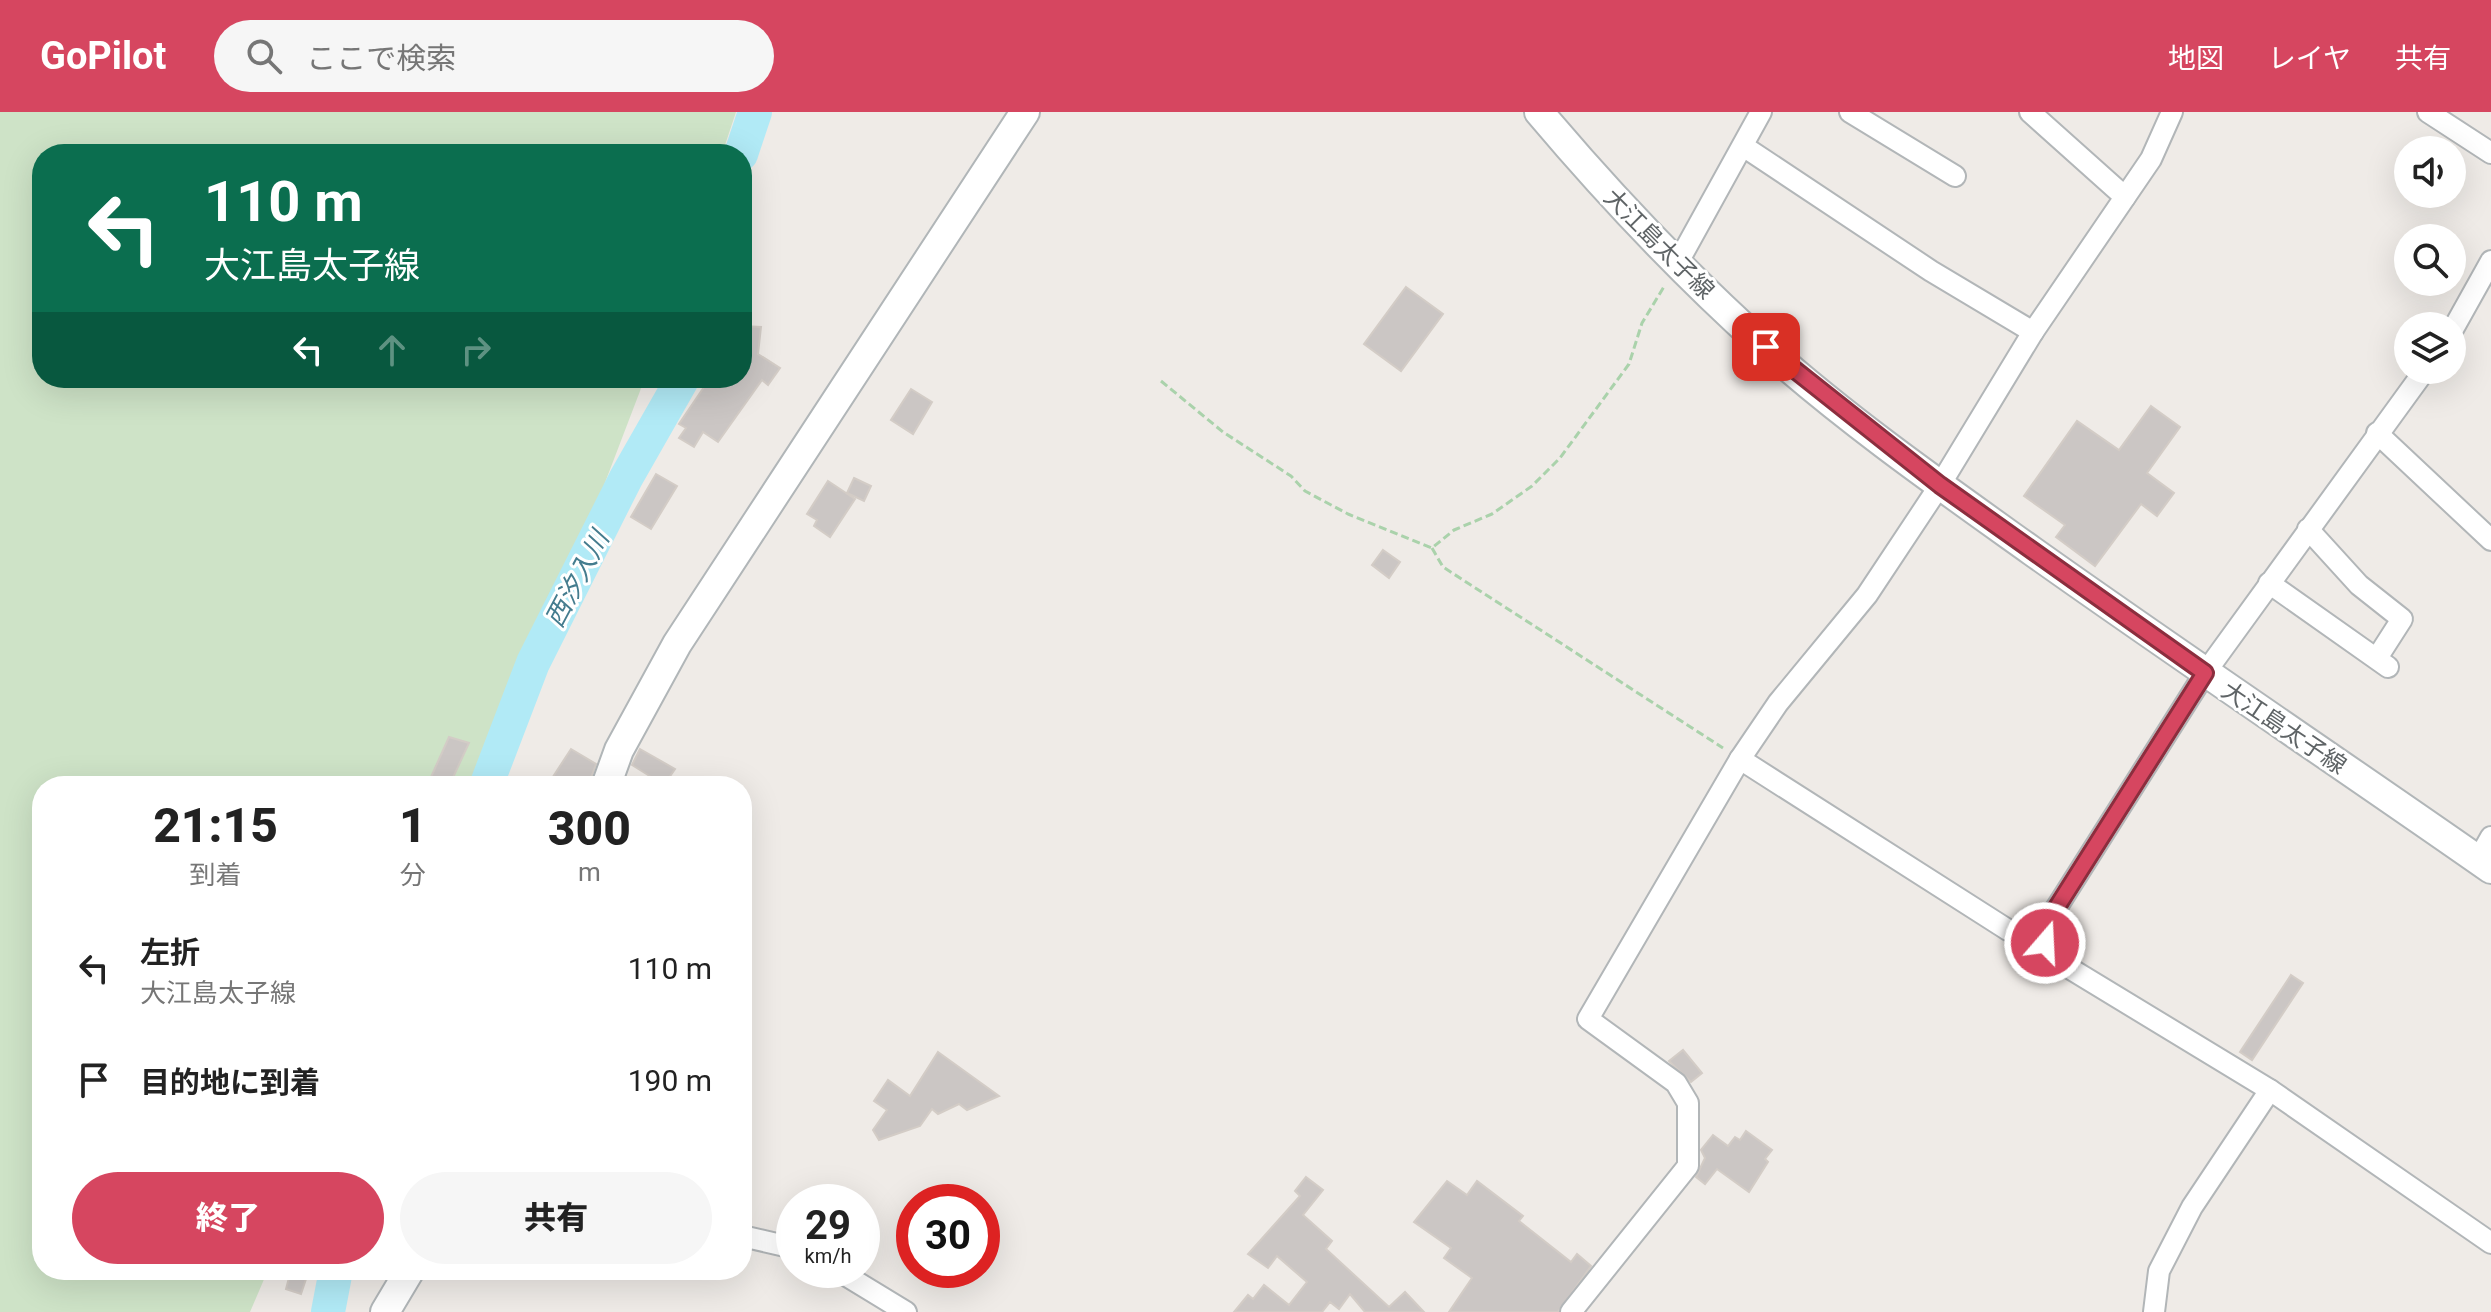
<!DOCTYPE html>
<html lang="ja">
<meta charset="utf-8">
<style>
:root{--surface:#fff;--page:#f6f6f6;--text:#222;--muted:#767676;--accent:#d64660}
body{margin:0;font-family:Roboto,"Noto Sans JP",sans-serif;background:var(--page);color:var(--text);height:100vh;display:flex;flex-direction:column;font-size:30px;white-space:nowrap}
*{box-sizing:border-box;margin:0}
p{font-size:26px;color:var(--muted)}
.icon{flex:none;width:44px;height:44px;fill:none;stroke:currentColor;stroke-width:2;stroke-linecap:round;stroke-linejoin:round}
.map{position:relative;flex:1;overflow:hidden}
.panel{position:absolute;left:32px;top:664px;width:720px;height:504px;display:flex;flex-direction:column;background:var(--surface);border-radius:32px;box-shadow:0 8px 32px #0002}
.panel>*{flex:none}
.guide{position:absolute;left:32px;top:32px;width:720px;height:244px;border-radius:32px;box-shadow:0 8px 32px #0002;background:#0b6e4f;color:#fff;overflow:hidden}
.fabs{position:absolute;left:2394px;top:24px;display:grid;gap:16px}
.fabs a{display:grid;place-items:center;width:72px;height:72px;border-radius:50%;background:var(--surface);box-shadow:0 8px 32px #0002;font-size:40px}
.speed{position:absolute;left:776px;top:1072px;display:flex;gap:16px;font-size:40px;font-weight:700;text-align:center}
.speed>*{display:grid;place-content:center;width:104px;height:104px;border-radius:50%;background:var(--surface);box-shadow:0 8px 32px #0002;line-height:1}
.speed small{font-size:20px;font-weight:400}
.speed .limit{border:12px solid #d22;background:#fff;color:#111}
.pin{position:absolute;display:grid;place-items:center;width:68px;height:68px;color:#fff;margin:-34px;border-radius:16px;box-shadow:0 4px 12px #0006}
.me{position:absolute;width:88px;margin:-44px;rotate:19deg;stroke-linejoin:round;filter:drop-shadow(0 0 6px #0008)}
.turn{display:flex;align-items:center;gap:28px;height:168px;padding:0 40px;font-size:36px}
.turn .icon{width:104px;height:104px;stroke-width:2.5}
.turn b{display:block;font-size:56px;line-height:68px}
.lanes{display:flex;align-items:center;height:76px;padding:0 40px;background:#0003;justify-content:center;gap:40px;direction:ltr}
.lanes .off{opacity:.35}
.eta{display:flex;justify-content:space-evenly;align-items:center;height:136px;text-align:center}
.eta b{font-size:48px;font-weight:800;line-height:56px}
.primary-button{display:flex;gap:16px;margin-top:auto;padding:16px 40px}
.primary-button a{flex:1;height:92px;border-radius:48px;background:var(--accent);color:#fff;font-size:32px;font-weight:800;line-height:92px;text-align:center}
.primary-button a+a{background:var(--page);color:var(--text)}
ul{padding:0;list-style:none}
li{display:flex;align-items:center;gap:24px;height:112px;padding:0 40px}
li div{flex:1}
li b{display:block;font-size:30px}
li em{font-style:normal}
header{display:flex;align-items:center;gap:48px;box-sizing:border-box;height:112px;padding:0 40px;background:var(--accent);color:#fff}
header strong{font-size:38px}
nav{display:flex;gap:44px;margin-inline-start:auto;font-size:28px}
.search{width:560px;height:72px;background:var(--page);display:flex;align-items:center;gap:20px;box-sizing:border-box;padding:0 28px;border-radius:44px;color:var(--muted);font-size:30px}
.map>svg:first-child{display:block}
.green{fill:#cee3c7}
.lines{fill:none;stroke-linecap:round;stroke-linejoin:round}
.river{stroke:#b1eaf6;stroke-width:34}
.building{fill:#cbc6c4;stroke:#d3ccc6;stroke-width:2}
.street-casing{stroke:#b2b6b8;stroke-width:24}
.secondary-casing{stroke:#b1b6b8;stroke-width:32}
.path{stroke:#aad2ab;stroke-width:3;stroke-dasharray:8 4;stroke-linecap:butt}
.street{stroke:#fff;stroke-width:20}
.secondary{stroke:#fff;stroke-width:28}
.route-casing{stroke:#8b2e3e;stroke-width:20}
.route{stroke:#d64660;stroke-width:14}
.labels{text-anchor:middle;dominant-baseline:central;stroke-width:6;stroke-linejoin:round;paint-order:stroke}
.street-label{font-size:24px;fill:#5f6466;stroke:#fff}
.water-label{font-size:26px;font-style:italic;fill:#447c8e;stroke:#fff}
</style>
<header>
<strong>GoPilot</strong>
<div class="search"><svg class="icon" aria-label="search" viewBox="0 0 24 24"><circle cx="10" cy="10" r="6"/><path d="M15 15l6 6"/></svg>ここで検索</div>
<nav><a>地図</a><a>レイヤ</a><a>共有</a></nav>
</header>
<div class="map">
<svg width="2491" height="1200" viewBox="0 0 2491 1200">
<rect width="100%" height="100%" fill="#efebe7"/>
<!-- green -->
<path class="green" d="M0 0H736L722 42H42V266H645L489 674H42V1158H268L250 1200H0Z"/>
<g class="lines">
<!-- river -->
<g class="river">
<path d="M741 42 755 0"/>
<path d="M486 674 533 551 626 366 683 266"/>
<path d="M328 1200 336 1158"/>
</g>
</g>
<!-- building -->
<g class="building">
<path d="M1406 175 1443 202 1401 259 1364 232Z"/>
<path d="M742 214 761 215 758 242 780 256 768 273 762 268 718 330 703 320 694 335 679 326 686 316 679 312 706 272 711 275 717 266H742Z"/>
<path d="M911 277 932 290 913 322 891 308Z"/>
<path d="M2151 294 2180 315 2147 361 2174 381 2157 404 2141 392 2095 454 2056 425 2065 413 2024 384 2077 309 2119 338Z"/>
<path d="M656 362 677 374 651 417 631 405Z"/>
<path d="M854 366 871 374 864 389 847 381Z"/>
<path d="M828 369 855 387 830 425 814 414 817 408 807 402Z"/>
<path d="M1383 438 1400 450 1389 466 1372 453Z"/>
<path d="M449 625 469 631 450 672 431 665Z"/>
<path d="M571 637 596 652 592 663 585 674H547Z"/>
<path d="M640 637 675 657 664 673 632 653Z"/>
<path d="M2291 863 2303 871 2252 948 2240 940Z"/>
<path d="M1683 938 1702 961 1691 970 1669 949Z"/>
<path d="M938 940 999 984 967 998 959 992 938 1002 932 997 920 1014 879 1028 873 1018 887 998 874 989 888 968 910 984Z"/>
<path d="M1746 1019 1772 1038 1765 1047 1768 1050 1749 1080 1717 1057 1705 1072 1696 1065 1705 1046 1701 1038 1713 1023 1728 1034 1735 1025 1740 1028Z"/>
<path d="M1306 1065 1323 1078 1303 1103 1332 1129 1326 1137 1389 1195 1405 1180 1424 1200H1365L1350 1182 1339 1197 1330 1190 1322 1200H1234L1248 1183 1253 1187 1264 1173 1289 1193 1307 1170 1277 1144 1268 1156 1248 1142 1300 1084 1295 1079Z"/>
<path d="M1447 1069 1467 1083 1477 1069 1523 1104 1519 1109 1571 1150 1577 1142 1591 1154 1558 1200H1449L1472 1166 1444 1146 1451 1136 1414 1110Z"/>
<path d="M291 1158H309L301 1182 286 1177Z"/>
</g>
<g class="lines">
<!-- street casing -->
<g class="street-casing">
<g id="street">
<path d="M1850 0 1955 64"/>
<path d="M2030 0 2125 85"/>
<path d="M2428 0 2491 41"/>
<path d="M1743 34 1931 159 2033 220"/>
<path d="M1677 152 1761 0"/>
<path d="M2452 219 2491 149"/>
<path d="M2425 258 2205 561 2050 806 2045 831 2056 848 2270 978 2491 1131"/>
<path d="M2377 321 2491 428"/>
<path d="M2308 417 2359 473 2402 507 2377 546"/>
<path d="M2269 471 2388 555"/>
<path d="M1740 647 2008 818 2045 831"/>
<path d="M2478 748 2491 725"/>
<path d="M742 1124 794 1136"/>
<path d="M837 1158 906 1200"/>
<path d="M1571 1200 1688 1054V991L1676 971 1588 907 1740 647 1778 591 1867 483 1940 373 2033 220 2151 47 2172 0"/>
<path d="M2154 1200 2159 1159 2192 1095 2270 978"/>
</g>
</g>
<!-- secondary casing -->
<g class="secondary-casing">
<g id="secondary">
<path d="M1539 0C1609 83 1683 161 1764 234 1848 309 1941 374 2032 439 2184 547 2338 650 2491 757"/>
<path d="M606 674 619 638 677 532 1025 0"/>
<path d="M385 1200 410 1158"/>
</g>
</g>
<!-- path -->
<g class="path">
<path d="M1161 269 1223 320 1291 364 1305 379 1348 402 1432 436 1454 418 1492 402 1532 374 1560 346 1629 252 1642 211 1665 173"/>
<path d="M1432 436 1443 455 1723 636"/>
</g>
<!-- street -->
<use href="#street" class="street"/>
<!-- secondary -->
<use href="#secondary" class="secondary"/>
</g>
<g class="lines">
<!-- route casing -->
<g class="route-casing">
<path id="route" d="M1766 235 1940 373 2205 561 2050 806 2045 831"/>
</g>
<!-- route -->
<use href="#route" class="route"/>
</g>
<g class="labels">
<!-- street labels -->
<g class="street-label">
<text transform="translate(1659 132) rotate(45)">大江島太子線</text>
<text transform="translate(2284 616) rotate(34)">大江島太子線</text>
</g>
<!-- water labels -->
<g class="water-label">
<text transform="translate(577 467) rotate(-62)">西汐入川</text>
</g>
</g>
</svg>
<div class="fabs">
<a><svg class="icon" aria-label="sound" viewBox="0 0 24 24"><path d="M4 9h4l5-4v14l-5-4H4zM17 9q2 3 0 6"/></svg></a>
<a><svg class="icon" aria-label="search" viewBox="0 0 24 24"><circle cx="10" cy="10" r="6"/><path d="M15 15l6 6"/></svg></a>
<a><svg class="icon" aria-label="layers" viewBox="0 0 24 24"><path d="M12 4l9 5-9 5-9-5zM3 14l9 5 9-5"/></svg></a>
</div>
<div class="speed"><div>29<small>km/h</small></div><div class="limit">30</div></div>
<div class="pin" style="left:1766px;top:235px;background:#d93025"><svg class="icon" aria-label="arrive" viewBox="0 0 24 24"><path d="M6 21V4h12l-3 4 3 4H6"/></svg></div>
<svg class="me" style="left:2045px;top:831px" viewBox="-20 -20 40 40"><circle r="17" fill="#d64660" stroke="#fff" stroke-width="3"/><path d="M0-11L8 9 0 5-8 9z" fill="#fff"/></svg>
<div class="guide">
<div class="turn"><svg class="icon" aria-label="left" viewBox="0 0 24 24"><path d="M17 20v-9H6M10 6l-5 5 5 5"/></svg><div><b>110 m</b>大江島太子線</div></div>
<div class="lanes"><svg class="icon" aria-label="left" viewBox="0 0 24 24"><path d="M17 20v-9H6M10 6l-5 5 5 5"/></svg><svg class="icon off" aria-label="ahead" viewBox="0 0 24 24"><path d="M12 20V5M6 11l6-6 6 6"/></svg><svg class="icon off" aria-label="right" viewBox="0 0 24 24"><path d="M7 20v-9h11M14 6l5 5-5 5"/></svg></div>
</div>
<section class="panel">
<div class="eta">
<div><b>21:15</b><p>到着</p></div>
<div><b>1</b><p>分</p></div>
<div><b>300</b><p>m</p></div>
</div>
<ul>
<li><svg class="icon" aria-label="left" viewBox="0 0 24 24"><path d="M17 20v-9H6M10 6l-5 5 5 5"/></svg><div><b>左折</b><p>大江島太子線</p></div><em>110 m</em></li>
<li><svg class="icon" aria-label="arrive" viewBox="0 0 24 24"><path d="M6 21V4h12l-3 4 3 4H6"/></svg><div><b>目的地に到着</b></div><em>190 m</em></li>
</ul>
<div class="primary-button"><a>終了</a><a>共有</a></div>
</section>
</div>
